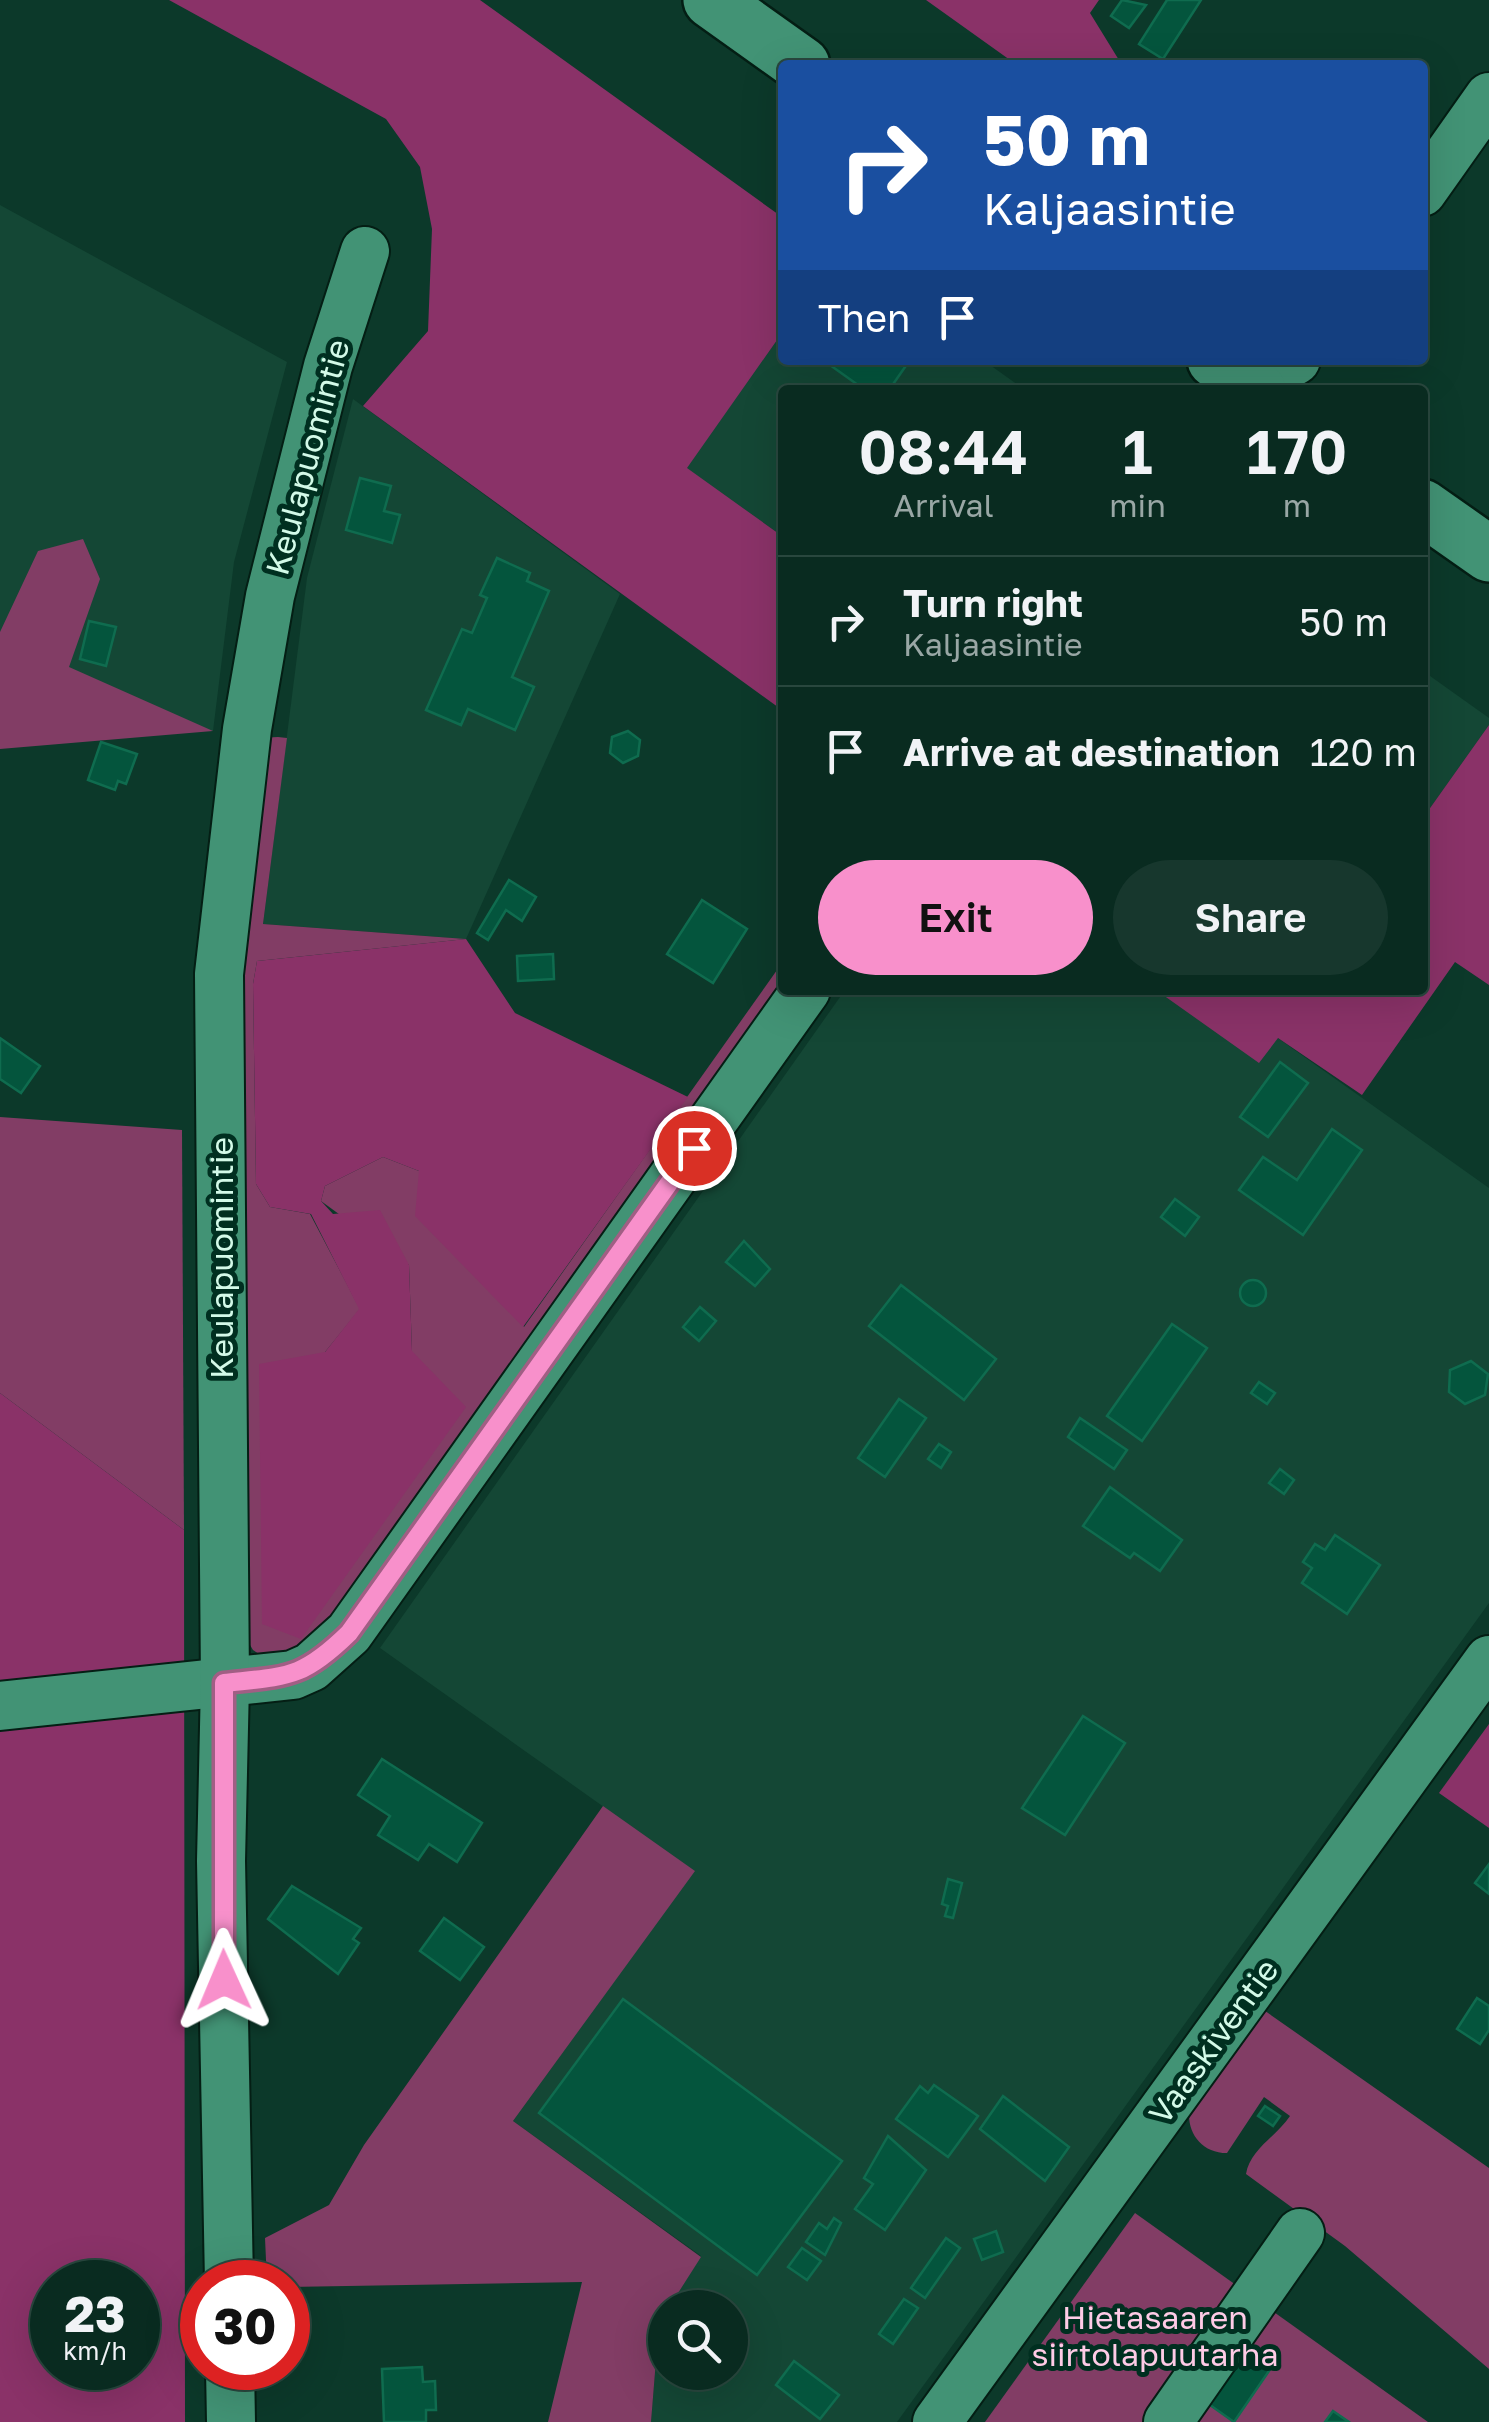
<!DOCTYPE html>
<style>
:root{--surface:#092b20;--page:#17372d;--text:#f1f3f6;--muted:#99a7a5;--line:#29473e;--accent:#f890cb}
body{margin:0;font-family:"Golos Text",sans-serif;background:var(--page);color:var(--text);height:100vh;display:flex;flex-direction:column;font-size:38px;white-space:nowrap}
*{box-sizing:border-box;margin:0}
p{font-size:32px;color:var(--muted)}
.icon{flex:none;width:55px;height:55px;fill:none;stroke:currentColor;stroke-width:2;stroke-linecap:round;stroke-linejoin:round}
.map{position:relative;flex:1;overflow:hidden}
.sheet{position:absolute;left:778px;top:385px;width:650px;height:610px;display:flex;flex-direction:column;background:var(--surface);border-radius:10px;box-shadow:0 10px 40px #0002,0 0 0 2px var(--line)}
.sheet>*{flex:none}
.hud{position:absolute;left:778px;top:60px;width:650px;height:305px;border-radius:10px;box-shadow:0 10px 40px #0002,0 0 0 2px var(--line);background:#1a4fa0;color:#fff;overflow:hidden}
.tools{position:absolute;left:648px;top:2290px;display:grid;gap:20px}
.tools a{display:grid;place-items:center;width:100px;height:100px;border-radius:50%;background:var(--surface);box-shadow:0 10px 40px #0002,0 0 0 2px var(--line);font-size:50px}
.speed{position:absolute;left:30px;top:2260px;display:flex;gap:20px;font-size:50px;font-weight:700;text-align:center}
.speed>*{display:grid;place-content:center;width:130px;height:130px;border-radius:50%;background:var(--surface);box-shadow:0 10px 40px #0002,0 0 0 2px var(--line);line-height:1}
.speed small{font-size:25px;font-weight:400}
.speed .limit{border:15px solid #d22;background:#fff;color:#111}
.pin{position:absolute;display:grid;place-items:center;width:85px;height:85px;color:#fff;margin:-42px;border:5px solid #fff;border-radius:50%;box-shadow:0 2px 10px #0007}
.me{position:absolute;width:110px;margin:-55px;rotate:359deg;stroke-linejoin:round;filter:drop-shadow(0 0 8px #0008)}
.turn{display:flex;align-items:center;gap:35px;height:210px;padding:0 40px;font-size:45px}
.turn .icon{width:130px;height:130px;stroke-width:2.5}
.turn b{display:block;font-size:70px;line-height:85px}
.then{display:flex;align-items:center;height:95px;padding:0 40px;background:#0003;gap:20px;font-size:38px}
.eta{display:flex;justify-content:space-evenly;align-items:center;height:170px;text-align:center}
.eta b{font-size:60px;font-weight:600;line-height:70px}
.action{display:flex;gap:20px;margin-top:auto;padding:20px 40px}
.action a{flex:1;height:115px;border-radius:60px;background:var(--accent);color:#111;font-size:40px;font-weight:600;line-height:115px;text-align:center}
.action a+a{background:var(--page);color:var(--text)}
ul{padding:0;list-style:none}
li{display:flex;align-items:center;gap:30px;height:130px;padding:0 40px;border-top:2px solid var(--line)}
li div{flex:1}
li b{display:block;font-size:38px}
li em{font-style:normal}
.map>svg:first-child{display:block}
.built{fill:#144735}
.green{fill:#823d65}
.forest{fill:#8a3268;fill-rule:evenodd}
.building{fill:#04553d;stroke:#0f6c4f;stroke-width:2.5}
.lines{fill:none;stroke-linecap:round;stroke-linejoin:round}
.minor-casing{stroke:#041e14;stroke-width:52}
.tertiary-casing{stroke:#041e14;stroke-width:60}
.minor{stroke:#429375;stroke-width:48}
.tertiary{stroke:#429375;stroke-width:55}
.route-casing{stroke:#a15e84;stroke-width:25}
.route{stroke:#f890cb;stroke-width:18}
.labels{text-anchor:middle;dominant-baseline:central;stroke-width:10;stroke-linejoin:round;paint-order:stroke}
.street-label{font-size:32px;fill:#d3fae8;stroke:#002f20}
.park-label{font-size:32px;fill:#fecbe6;stroke:#002f20}
</style>
<div class="map">
<svg width="1489" height="2422" viewBox="0 0 1489 2422">
<rect width="100%" height="100%" fill="#0c392a"/>
<!-- built -->
<g class="built">
<path d="M0 205 287 362 234 562 213 731 0 688Z"/>
<path d="M782 333V360H983L1025 390H782V536L686 468Z"/>
<path d="M353 399 620 594 466 939 263 924 307 578Z"/>
<path d="M1423 671 1489 718V725L1423 818Z"/>
<path d="M845 990H1210L1489 1188V1603L897 2422H651L659 2323 665 2313V2372H730V2308L669 2307 701 2256 513 2121 694 1871 380 1648Z"/>
</g>
<!-- green -->
<g class="green">
<path d="M83 539 100 579 69 667 213 731 0 749V632L38 551Z"/>
<path d="M278 737 287 738 263 924 466 939 257 961 253 984 256 1184 270 1207 310 1214 360 1309 325 1352 412 1351 409 1265 321 1201 325 1186 383 1157 419 1171 524 1327 782 963V990L329 1638 267 1659 253 1650 241 1630 232 1116 260 738Z"/>
<path d="M0 1117 182 1130 184 1530 0 1393Z"/>
<path d="M603 1806 695 1871 513 2121 701 2257 659 2323 651 2422H548L582 2282 288 2287V2282H267L265 2238 329 2205 364 2145Z"/>
<path d="M1258 2006 1489 2168V2369L1345 2246 1246 2174C1250 2149 1277 2136 1290 2116L1264 2097 1227 2153C1200 2153 1185 2130 1190 2106Z"/>
<path d="M1135 2213 1428 2422H985Z"/>
</g>
<!-- forest -->
<g class="forest">
<path d="M169 0H480L782 217V333L687 468 782 536V710L363 406 428 331 432 229 420 167 386 119Z"/>
<path d="M926 0H1099L1090 13 1122 65H1017Z"/>
<path d="M1489 725V985L1455 962 1362 1095 1278 1038 1259 1063 1156 990H1422L1423 818Z"/>
<path d="M466 939 515 1013 688 1097 523 1327 415 1216 419 1171 383 1157 325 1186 321 1201 333 1214 380 1210 409 1265 412 1351 466 1407 301 1639 262 1624 259 1364 325 1352 359 1309 311 1214 270 1207 256 1184 253 984 257 961Z"/>
<path d="M0 1393 184 1530 185 2422H0ZM52 2282H138V2368H52Z"/>
<path d="M1489 1724V1828L1439 1793Z"/>
</g>
<!-- building -->
<g class="building">
<path d="M1122 0 1146 5 1129 28 1111 16Z"/>
<path d="M1167 0H1201L1163 59 1139 44Z"/>
<path d="M823 360H894L905 367 889 390H865Z"/>
<path d="M360 478 391 486 384 511 400 515 392 543 346 530Z"/>
<path d="M497 558 530 573 527 581 549 591 512 677 534 687 515 730 468 709 461 725 426 710 462 629 472 633 487 598 480 595Z"/>
<path d="M89 621 116 627 106 666 80 659Z"/>
<path d="M628 731 640 740 638 756 623 763 610 753 612 737Z"/>
<path d="M101 742 137 754 126 784 118 781 115 790 88 780Z"/>
<path d="M509 880 536 897 522 921 506 910 488 940 477 933Z"/>
<path d="M702 900 747 929 713 983 667 954Z"/>
<path d="M553 954 554 979 518 981 517 956Z"/>
<path d="M0 1038 40 1066 21 1093 0 1079Z"/>
<path d="M1280 1062 1308 1083 1268 1137 1240 1117Z"/>
<path d="M1332 1129 1362 1150 1303 1235 1239 1190 1263 1157 1297 1180Z"/>
<path d="M1175 1199 1199 1217 1185 1236 1161 1217Z"/>
<path d="M744 1241 770 1269 755 1286 726 1262Z"/>
<circle cx="1253" cy="1293" r="13"/>
<path d="M901 1285 996 1359 964 1400 869 1326Z"/>
<path d="M700 1307 716 1321 699 1341 683 1327Z"/>
<path d="M1172 1324 1207 1348 1142 1441 1107 1416Z"/>
<path d="M1471 1361 1488 1374 1485 1395 1465 1404 1449 1392 1450 1370Z"/>
<path d="M1259 1382 1275 1393 1267 1404 1251 1393Z"/>
<path d="M899 1399 926 1418 885 1477 858 1458Z"/>
<path d="M1080 1418 1127 1450 1114 1469 1068 1437Z"/>
<path d="M939 1444 951 1452 941 1468 928 1459Z"/>
<path d="M1280 1469 1294 1480 1284 1494 1269 1483Z"/>
<path d="M1110 1487 1182 1540 1160 1571 1134 1553 1130 1558 1083 1526Z"/>
<path d="M1335 1535 1380 1565 1347 1614 1302 1583 1312 1568 1303 1562 1315 1544 1325 1550Z"/>
<path d="M1083 1716 1125 1743 1065 1835 1022 1808Z"/>
<path d="M382 1759 482 1823 457 1862 429 1844 418 1860 378 1835 390 1816 358 1795Z"/>
<path d="M1489 1864V1894L1475 1883Z"/>
<path d="M948 1879 962 1883 953 1918 945 1916 948 1906 942 1904Z"/>
<path d="M292 1886 361 1928 353 1939 359 1943 338 1974 268 1919Z"/>
<path d="M444 1918 484 1947 460 1980 420 1951Z"/>
<path d="M1477 1998 1489 2006V2030L1480 2044 1457 2029Z"/>
<path d="M623 1999 842 2161 757 2275 539 2113Z"/>
<path d="M934 2085 978 2116 948 2157 896 2119 920 2086 928 2093Z"/>
<path d="M1003 2096 1069 2147 1045 2181 980 2129Z"/>
<path d="M1265 2106 1280 2116 1273 2126 1258 2116Z"/>
<path d="M888 2136 926 2170 885 2230 855 2209 873 2184 864 2178Z"/>
<path d="M834 2218 841 2223 825 2255 806 2242 819 2223 827 2229Z"/>
<path d="M996 2231 1003 2252 982 2260 974 2239Z"/>
<path d="M946 2238 960 2248 925 2298 911 2288Z"/>
<path d="M802 2248 821 2261 807 2280 788 2267Z"/>
<path d="M904 2299 918 2308 893 2344 879 2334Z"/>
<path d="M1246 2351 1271 2368 1234 2422 1210 2405Z"/>
<path d="M794 2361 839 2395 820 2419 776 2385Z"/>
<path d="M422 2367 423 2382 435 2381 436 2410H426V2422H384L382 2369Z"/>
<path d="M1333 2411 1349 2422H1325Z"/>
</g>
<g class="lines">
<!-- minor casing -->
<g class="minor-casing">
<g id="minor">
<path d="M1422 192 1489 97"/>
<path d="M1245 390 1296 360"/>
<path d="M0 1706 293 1675 311 1667 349 1633 806 990"/>
<path d="M229 2282 221 1861 225 1683 219 974 247 729 270 596 328 366 365 251"/>
<path d="M230 2368 231 2422"/>
<path d="M937 2422 1489 1660"/>
<path d="M1168 2422 1300 2233"/>
</g>
</g>
<!-- tertiary casing -->
<g class="tertiary-casing">
<g id="tertiary">
<path d="M711 0 802 65"/>
<path d="M1215 360 1258 390"/>
<path d="M1422 507 1489 554"/>
</g>
</g>
<!-- minor -->
<use href="#minor" class="minor"/>
<!-- tertiary -->
<use href="#tertiary" class="tertiary"/>
</g>
<g class="lines">
<!-- route casing -->
<g class="route-casing">
<path id="route" d="M224 1980V1683C288 1676 302 1679 349 1633L694 1148"/>
</g>
<!-- route -->
<use href="#route" class="route"/>
</g>
<g class="labels">
<!-- street labels -->
<g class="street-label">
<text transform="translate(307 457) rotate(-75)">Keulapuomintie</text>
<text transform="translate(221 1258) rotate(-90)">Keulapuomintie</text>
<text transform="translate(1213 2041) rotate(-54)">Vaaskiventie</text>
</g>
<!-- park labels -->
<g class="park-label">
<text x="1155" y="2317">Hietasaaren<tspan x="1155" dy="37">siirtolapuutarha</tspan></text>
</g>
</g>
</svg>
<div class="tools">
<a><svg class="icon" aria-label="search" viewBox="0 0 24 24"><circle cx="10" cy="10" r="6"/><path d="M15 15l6 6"/></svg></a>
</div>
<div class="speed"><div>23<small>km/h</small></div><div class="limit">30</div></div>
<div class="pin" style="left:694px;top:1148px;background:#d93025"><svg class="icon" aria-label="arrive" viewBox="0 0 24 24"><path d="M6 21V4h12l-3 4 3 4H6"/></svg></div>
<svg class="me" style="left:224px;top:1980px" viewBox="-20 -20 40 40"><path d="M0-17L14 15 0 8-14 15z" fill="#f890cb" stroke="#fff" stroke-width="4"/></svg>
<div class="hud">
<div class="turn"><svg class="icon" aria-label="right" viewBox="0 0 24 24"><path d="M7 20v-9h11M14 6l5 5-5 5"/></svg><div><b>50 m</b>Kaljaasintie</div></div>
<div class="then">Then<svg class="icon" aria-label="arrive" viewBox="0 0 24 24"><path d="M6 21V4h12l-3 4 3 4H6"/></svg></div>
</div>
<section class="sheet">
<div class="eta">
<div><b>08:44</b><p>Arrival</p></div>
<div><b>1</b><p>min</p></div>
<div><b>170</b><p>m</p></div>
</div>
<ul>
<li><svg class="icon" aria-label="right" viewBox="0 0 24 24"><path d="M7 20v-9h11M14 6l5 5-5 5"/></svg><div><b>Turn right</b><p>Kaljaasintie</p></div><em>50 m</em></li>
<li><svg class="icon" aria-label="arrive" viewBox="0 0 24 24"><path d="M6 21V4h12l-3 4 3 4H6"/></svg><div><b>Arrive at destination</b></div><em>120 m</em></li>
</ul>
<div class="action"><a>Exit</a><a>Share</a></div>
</section>
</div>
